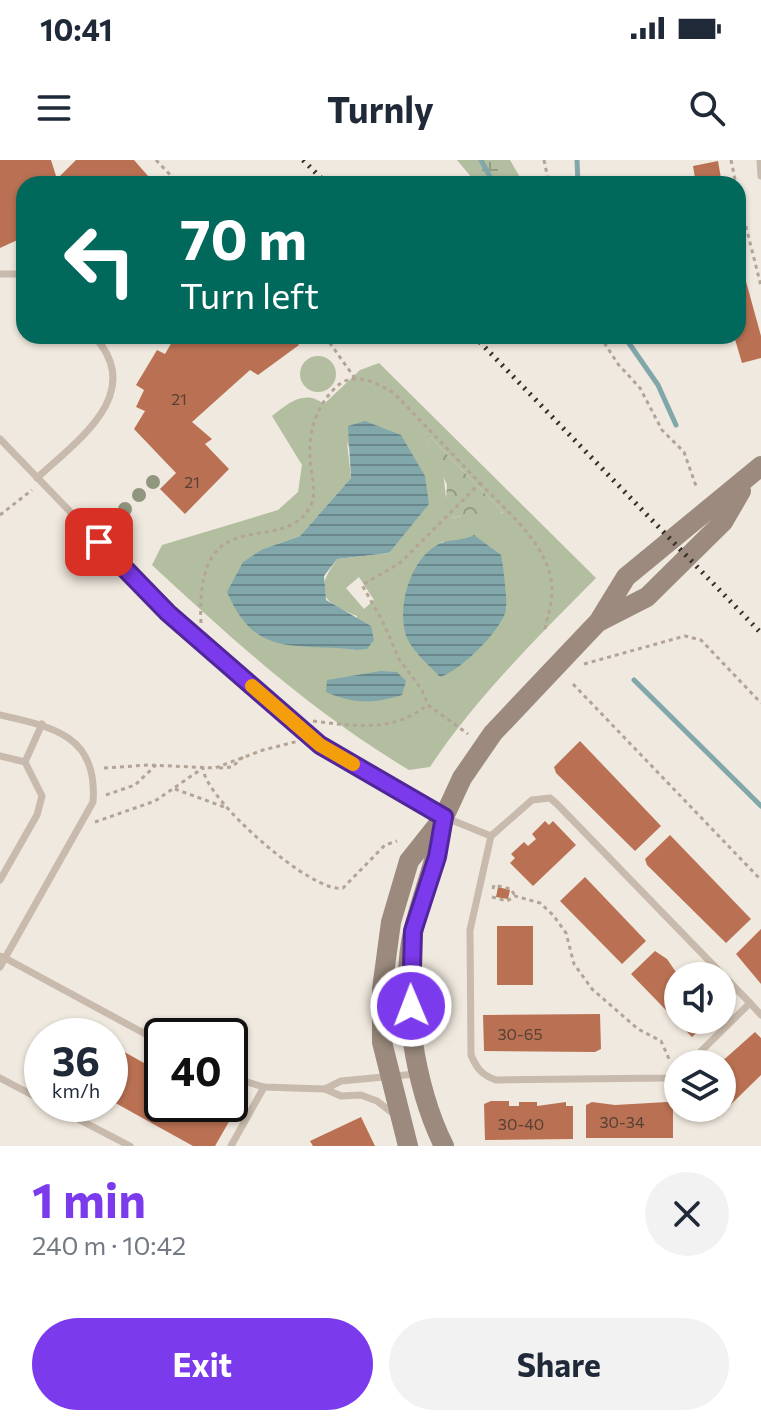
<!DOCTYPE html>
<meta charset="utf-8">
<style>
:root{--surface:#fff;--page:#f2f2f3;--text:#1f2937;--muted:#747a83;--accent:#7c3aed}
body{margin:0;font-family:Commissioner,sans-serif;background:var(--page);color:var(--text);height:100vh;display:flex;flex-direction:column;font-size:30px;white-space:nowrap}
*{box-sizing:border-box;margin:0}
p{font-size:26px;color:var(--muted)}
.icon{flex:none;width:44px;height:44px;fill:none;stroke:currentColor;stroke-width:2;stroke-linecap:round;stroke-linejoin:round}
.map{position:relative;height:986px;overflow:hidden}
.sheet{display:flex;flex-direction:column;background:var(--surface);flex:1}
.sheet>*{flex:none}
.top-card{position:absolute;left:16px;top:16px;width:730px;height:168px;border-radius:24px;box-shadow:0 2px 6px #0004;background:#00695c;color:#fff;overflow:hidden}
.fabs{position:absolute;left:664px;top:802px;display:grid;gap:16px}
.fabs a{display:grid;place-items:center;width:72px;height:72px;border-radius:50%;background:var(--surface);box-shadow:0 2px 6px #0004;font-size:40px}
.speed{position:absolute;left:24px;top:858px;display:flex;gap:16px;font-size:40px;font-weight:700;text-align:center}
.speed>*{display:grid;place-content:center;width:104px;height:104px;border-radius:50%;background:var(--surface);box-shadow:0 2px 6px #0004;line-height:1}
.speed small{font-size:20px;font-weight:400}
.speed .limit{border:4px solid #111;border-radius:12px;background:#fff;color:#111}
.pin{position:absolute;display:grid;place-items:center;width:68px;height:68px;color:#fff;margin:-34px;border-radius:16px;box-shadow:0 4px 12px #0006}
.me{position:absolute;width:88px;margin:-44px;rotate:359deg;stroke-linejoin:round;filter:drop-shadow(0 0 6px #0008)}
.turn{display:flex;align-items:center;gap:28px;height:168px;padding:0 32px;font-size:36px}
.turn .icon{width:104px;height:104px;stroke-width:2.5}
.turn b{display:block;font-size:56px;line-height:68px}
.round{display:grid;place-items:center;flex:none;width:84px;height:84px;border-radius:42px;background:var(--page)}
.headline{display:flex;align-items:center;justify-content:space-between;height:136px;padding:0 32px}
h1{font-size:48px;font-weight:700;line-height:60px;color:var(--accent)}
.button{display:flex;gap:16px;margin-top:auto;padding:16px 32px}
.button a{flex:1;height:92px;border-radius:48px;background:var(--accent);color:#fff;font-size:32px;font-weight:700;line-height:92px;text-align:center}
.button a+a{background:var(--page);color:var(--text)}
.status{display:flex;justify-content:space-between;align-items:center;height:56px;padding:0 40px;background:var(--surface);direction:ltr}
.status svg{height:22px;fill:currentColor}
header{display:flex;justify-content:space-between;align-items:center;height:104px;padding:0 32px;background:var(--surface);font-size:36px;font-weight:700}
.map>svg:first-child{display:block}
.grass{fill:#b3bea0;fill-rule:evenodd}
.forest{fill:url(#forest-crowns)}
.wetland{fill:url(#wetland-marsh)}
.water{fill:url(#water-rules)}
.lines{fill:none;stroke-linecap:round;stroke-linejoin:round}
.stream{stroke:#81a7ab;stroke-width:5}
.building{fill:#ba7153}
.path{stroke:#b3a496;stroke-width:3;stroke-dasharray:4 4;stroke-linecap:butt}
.lane{stroke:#c8baac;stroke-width:7}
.secondary{stroke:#9b8a7d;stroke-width:20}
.rail{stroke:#362f2a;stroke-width:5;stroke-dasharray:2 6;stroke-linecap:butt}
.tree{fill:#91967f}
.route-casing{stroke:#51269a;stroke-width:20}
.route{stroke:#7c3aed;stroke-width:14}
.slow{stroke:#f59e0b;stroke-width:14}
.labels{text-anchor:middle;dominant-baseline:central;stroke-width:6;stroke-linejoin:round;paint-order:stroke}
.number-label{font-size:16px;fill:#574034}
</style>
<div class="status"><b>10:41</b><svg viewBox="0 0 49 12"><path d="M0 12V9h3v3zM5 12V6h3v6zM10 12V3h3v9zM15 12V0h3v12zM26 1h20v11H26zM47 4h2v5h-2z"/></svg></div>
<header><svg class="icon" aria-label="menu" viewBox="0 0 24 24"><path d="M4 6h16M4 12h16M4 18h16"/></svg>Turnly<svg class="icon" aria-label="search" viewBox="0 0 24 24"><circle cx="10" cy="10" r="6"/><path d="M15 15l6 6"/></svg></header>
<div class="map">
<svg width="761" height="986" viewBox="0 0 761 986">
<defs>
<pattern id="forest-crowns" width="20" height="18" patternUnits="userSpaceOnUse" patternTransform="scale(2)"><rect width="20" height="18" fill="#b3bea0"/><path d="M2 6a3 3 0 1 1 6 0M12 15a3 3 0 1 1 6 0" fill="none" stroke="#929b83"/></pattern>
<pattern id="wetland-marsh" width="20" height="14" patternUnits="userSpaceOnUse" patternTransform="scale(2)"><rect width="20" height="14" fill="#b3bea0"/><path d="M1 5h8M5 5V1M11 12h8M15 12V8" fill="none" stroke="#929b83"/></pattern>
<pattern id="water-rules" width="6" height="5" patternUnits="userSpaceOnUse" patternTransform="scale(2)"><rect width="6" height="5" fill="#81a7ab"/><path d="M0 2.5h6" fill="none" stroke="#6a888b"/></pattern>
</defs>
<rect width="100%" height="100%" fill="#f0e9df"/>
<!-- grass -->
<g class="grass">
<circle cx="318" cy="214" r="18"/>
<path d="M379 203 596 418C537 478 477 536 430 607L409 610C312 552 235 482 152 405L162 385 278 350 298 332 302 305 272 256C289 243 304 229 324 244L360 210ZM430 277 503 352V353C485 357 470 353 452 358L447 347 443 311 428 282ZM347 282 390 393 337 399C313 433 322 442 357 456L356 490 335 487 263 389 300 376 351 318ZM441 382H460L502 428 507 449ZM359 417 374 440 364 449 346 428Z"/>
</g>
<!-- forest -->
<path class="forest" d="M429 276 503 352C489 362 469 353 452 358L445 353 447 325 428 282Z"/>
<!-- wetland -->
<path class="wetland" d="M457 0H510L524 24H477Z"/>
<!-- water -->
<g class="water">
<path d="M365 261 401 275 425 316 429 344 389 393 337 399 324 416 326 440 371 466 374 480 367 489 356 490C295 482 256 500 227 432L243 402 263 389 300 376 351 318 348 266Z"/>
<path d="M474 375 501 395C503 403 508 446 506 450 501 471 460 511 440 517 430 506 413 492 407 478 396 450 409 399 439 384 449 379 463 381 474 375Z"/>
<path d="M381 511 397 512 406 521 402 535C374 544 353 544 326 532L327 520Z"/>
</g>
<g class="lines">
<!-- stream -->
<g class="stream">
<path d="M481 0 494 24"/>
<path d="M577 0 578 24"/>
<path d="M624 176 658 225 676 265"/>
<path d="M634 520 761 646"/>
</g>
</g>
<!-- building -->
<g class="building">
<path d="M0 0H51L57 19 76 0H134L155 24H24V77L0 88Z"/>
<path d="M718 1 722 24H696L693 6Z"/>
<path d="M739 96 761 176V198L742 203 734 176H738Z"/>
<path d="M167 176H291L299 185 258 215 250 210 192 262 212 279 205 284 229 309 185 354 160 329 176 313 134 269 145 251 136 247 144 230 136 225 157 190 165 194 172 182Z"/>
<path d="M580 581 661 666 635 691 556 613 554 607Z"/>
<path d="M545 661 549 665 553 661 576 685 533 726 510 703 515 698 511 694 524 682 528 686 536 679 532 674Z"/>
<path d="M670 675 751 759 726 783 647 705 645 699Z"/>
<path d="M585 717 646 781 622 804 560 741Z"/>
<path d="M498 727 510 730 508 739 496 737Z"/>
<rect x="497" y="766" width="36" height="59"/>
<path d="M761 769V824L736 794Z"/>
<path d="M655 791 667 799 678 815V860H710L692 877 631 814Z"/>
<path d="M600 854 601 889 595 892 484 891 483 855Z"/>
<path d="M755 872 761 878V915L717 958 707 948H722V904H719Z"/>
<path d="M110 884 162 913V944H217L234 953 215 986H193L110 940Z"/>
<path d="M491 941H509V946H519V942H537V946L566 942V946H573V979L485 980 484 944Z"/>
<path d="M592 942 615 945 667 942 673 945V978H586V945Z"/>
<path d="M361 957 375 986H313L310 981Z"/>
</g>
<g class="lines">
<!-- path -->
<g class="path">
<path d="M156 0 179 24"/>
<path d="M544 0 549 24"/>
<path d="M731 0 736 24"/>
<path d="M738 35 761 126"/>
<path d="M325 176 354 217"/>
<path d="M600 176 618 204 640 228 662 270 684 292 696 326"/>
<path d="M480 323C506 351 552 387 552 430 552 444 547 459 544 473"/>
<path d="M0 355 32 330"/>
<path d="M201 463C195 333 283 401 311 345 316 334 313 320 311 308 307 278 313 251 334 229 352 210 373 221 394 233L480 323 400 403 362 425 382 460 399 499 422 530 428 545 468 574"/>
<path d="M584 504 685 476 701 480 761 543"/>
<path d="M573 524 761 720"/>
<path d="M313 561C354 566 393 573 427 545"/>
<path d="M104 608 149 605 215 608 263 590 299 581"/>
<path d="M219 608 232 607 243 597"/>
<path d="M175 629 227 648"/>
<path d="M106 635 135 625 156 605"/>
<path d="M95 662 155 641 203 608C205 640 314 735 343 728L385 685 397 681"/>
<path d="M493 729 494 725 511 729 515 736"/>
<path d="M492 737 507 741 515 736 540 743 553 755 566 773 574 804 592 829 638 869 661 881 670 901"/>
</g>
<!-- lane -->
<g class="lane">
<path d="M760 0 761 16"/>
<path d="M0 114H24"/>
<path d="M0 279 168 453 320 585 444 657 491 676"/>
<path d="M37 318C77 281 147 233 94 176"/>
<path d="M0 555C54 567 98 576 93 642L5 798 0 796"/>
<path d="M0 596 25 602"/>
<path d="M0 720 37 655 42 636 25 602 42 564"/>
<path d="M0 807 5 798 162 883"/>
<path d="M750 843 761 855"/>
<path d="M678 912 667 918 496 920C482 915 477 909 471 895L470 770 491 676 532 640 550 638 557 644 750 843 688 904"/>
<path d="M230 917 264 927 325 929 341 936 361 935 377 941 395 955"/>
<path d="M0 918 42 940"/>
<path d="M325 929 341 921 416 914"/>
<path d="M49 944 130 986"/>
<path d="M231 986 264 927"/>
</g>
<!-- secondary -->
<g class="secondary">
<path d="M600 461 647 437 723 362 741 331"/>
<path d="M443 661C437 699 423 732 414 768 398 831 416 930 444 986"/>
<path d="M408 986 382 882V829L391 762 409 701 444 657 462 618 493 573 599 461 626 417 761 306"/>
</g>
<!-- rail -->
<g class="rail">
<path d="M303 0 327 24"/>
<path d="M474 176 761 473"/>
</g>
</g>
<!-- trees -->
<g class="tree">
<circle cx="153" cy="322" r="7"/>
<circle cx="139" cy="335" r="7"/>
<circle cx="125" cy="349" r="7"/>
</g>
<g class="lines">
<!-- route casing -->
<g class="route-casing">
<path id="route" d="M99 382 168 453 320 585 444 657 437 697 413 771 411 846"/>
</g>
<!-- route -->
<use href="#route" class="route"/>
<!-- slow -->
<path class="slow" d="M252 526 320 585 353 604"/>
</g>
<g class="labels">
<!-- number labels -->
<g class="number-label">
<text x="179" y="238">21</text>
<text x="192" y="321">21</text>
<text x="520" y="873">30-65</text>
<text x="622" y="961">30-34</text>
<text x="521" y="963">30-40</text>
</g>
</g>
</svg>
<div class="fabs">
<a><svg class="icon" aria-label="sound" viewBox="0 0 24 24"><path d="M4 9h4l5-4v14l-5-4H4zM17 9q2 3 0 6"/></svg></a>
<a><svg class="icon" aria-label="layers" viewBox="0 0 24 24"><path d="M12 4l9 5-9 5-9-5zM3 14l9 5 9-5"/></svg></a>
</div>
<div class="speed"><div>36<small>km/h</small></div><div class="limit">40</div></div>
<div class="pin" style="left:99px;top:382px;background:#d93025"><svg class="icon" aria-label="arrive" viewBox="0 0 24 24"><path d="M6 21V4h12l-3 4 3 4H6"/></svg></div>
<svg class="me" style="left:411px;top:846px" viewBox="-20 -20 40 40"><circle r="17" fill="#7c3aed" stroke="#fff" stroke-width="3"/><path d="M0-11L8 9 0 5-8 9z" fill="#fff"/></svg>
<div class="top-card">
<div class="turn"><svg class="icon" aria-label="left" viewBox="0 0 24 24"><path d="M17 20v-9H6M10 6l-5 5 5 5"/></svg><div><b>70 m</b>Turn left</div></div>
</div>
</div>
<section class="sheet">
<div class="headline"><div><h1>1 min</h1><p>240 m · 10:42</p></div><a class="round"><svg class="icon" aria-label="close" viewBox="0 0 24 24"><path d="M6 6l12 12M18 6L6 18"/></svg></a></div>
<div class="button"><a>Exit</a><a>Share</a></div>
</section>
